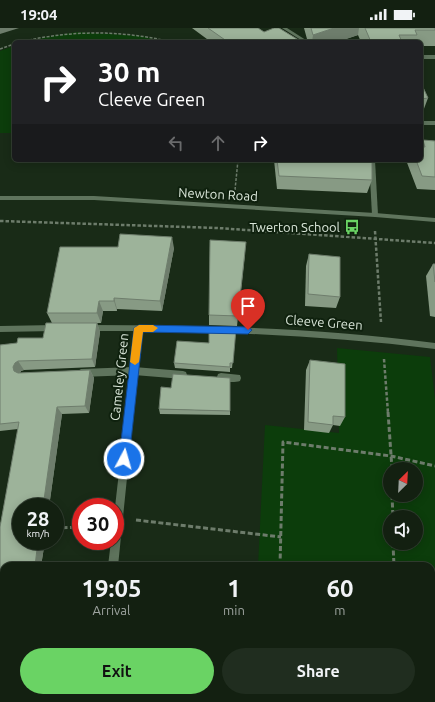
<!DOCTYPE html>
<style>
:root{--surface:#132011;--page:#202d1f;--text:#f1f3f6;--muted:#9da39f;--line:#323e31;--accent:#6ad364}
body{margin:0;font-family:Ubuntu,sans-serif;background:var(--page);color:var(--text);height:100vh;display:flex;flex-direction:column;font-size:15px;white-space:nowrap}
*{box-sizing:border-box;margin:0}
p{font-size:13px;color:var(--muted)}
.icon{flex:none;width:22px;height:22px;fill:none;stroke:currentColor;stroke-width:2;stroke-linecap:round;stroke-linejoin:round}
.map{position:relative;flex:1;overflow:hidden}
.drawer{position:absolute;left:0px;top:534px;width:435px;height:140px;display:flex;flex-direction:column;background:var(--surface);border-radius:12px 12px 0 0;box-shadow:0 2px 10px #0003,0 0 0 1px var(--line)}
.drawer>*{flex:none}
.top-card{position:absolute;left:12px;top:12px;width:411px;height:122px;border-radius:6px;box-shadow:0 2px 10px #0003,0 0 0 1px var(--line);background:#202124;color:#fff;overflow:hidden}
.needle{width:26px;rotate:24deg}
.fabs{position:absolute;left:383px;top:434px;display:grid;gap:8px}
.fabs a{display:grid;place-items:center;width:40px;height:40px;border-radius:50%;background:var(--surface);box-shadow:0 2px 10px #0003,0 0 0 1px var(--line);font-size:20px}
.speed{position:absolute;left:12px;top:470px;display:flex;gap:8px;font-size:20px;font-weight:700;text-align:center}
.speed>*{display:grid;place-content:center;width:52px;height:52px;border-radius:50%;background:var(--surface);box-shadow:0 2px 10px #0003,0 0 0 1px var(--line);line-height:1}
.speed small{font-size:10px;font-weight:400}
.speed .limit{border:6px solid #d22;background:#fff;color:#111}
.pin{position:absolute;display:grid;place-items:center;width:34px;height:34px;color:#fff;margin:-41px -17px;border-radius:50% 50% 50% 0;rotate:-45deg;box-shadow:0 0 4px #0007}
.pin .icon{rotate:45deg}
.me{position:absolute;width:44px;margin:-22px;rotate:6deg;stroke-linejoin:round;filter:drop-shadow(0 0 3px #0008)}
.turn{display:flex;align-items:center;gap:14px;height:84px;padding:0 20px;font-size:18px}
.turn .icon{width:52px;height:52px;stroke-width:2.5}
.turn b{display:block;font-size:28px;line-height:34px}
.lanes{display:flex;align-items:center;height:38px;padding:0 20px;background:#0003;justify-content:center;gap:20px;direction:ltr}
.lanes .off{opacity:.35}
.eta{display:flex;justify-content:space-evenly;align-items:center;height:68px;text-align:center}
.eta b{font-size:24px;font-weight:700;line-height:28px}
.button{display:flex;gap:8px;margin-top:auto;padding:8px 20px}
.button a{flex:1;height:46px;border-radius:24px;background:var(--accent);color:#111;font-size:16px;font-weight:700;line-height:46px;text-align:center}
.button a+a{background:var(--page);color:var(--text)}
.status{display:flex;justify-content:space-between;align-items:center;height:28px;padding:0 20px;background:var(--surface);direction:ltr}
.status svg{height:11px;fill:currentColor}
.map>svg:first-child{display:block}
.green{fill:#0c3d0b;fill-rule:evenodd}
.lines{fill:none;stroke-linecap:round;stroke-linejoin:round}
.path-far2{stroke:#6d7c6b;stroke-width:1.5;stroke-dasharray:3 1.5;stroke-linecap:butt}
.path-far1{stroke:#6d7c6b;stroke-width:2.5;stroke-dasharray:3.5 2;stroke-linecap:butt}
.path{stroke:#6d7c6b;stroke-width:3;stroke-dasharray:5 2.5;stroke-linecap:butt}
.service{fill:#5f745d;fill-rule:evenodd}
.minor{fill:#5f745d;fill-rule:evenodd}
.tertiary{fill:#5f745d;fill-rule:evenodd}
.wall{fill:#879a84}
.shaded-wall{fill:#6e7d6c}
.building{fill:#9db39a;stroke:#6e7d6c}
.route{fill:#1a73e8;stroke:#114b97}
.slow{fill:#f59e0b}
.labels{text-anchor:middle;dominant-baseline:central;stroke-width:4;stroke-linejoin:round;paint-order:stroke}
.street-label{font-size:13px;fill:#dbe7da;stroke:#0f210e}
.poi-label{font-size:13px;fill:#dbe7da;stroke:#0f210e;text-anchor:end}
</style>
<div class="status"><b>19:04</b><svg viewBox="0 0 49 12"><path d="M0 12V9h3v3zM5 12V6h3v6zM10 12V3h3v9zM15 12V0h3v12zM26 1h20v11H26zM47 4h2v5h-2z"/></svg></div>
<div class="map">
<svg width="435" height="674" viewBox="0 0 435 674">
<rect width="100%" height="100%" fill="#192b17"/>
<!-- green -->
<g class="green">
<path d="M77 4 142 8 164 14H27L46 9Z"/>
<path d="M14 18V105H0V23Z"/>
<path d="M337 320 430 329 435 371V674H343V670H431V538H258L265 397 339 405ZM390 441H416V467H390ZM390 489H416V515H390Z"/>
</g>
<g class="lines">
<!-- path-far2 -->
<g class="path-far2">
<path d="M20 14C72 2 120 2 172 14"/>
<path d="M0 21 14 16"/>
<path d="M235 162 238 132"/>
</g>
<!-- path-far1 -->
<g class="path-far1">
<path d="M0 193 218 200 435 215"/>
<path d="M375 203 381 294"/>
<path d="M384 331 388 385"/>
</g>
<!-- path -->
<g class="path">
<path d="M388 384 392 441"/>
<path d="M392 467 393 489"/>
<path d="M136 492 281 509"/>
<path d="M55 500 81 499"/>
<path d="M393 515 394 538"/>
<path d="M280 538 283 414 391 428 435 438"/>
<path d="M431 601 435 600"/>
<path d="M398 670V674"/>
</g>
<!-- service -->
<g class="service">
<rect x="421" y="93" width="14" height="4"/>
<path d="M134 339 183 343 186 344 187 347 186 350 183 351 134 347 81 349 78 347 77 345 78 343 81 341Z"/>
<path d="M221 345 240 347 241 350 240 353C234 355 224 354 218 352L217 349 218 346Z"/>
</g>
<!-- minor -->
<g class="minor">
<path d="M282 0H287L309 14H304Z"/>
<rect x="421" y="27" width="14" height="4"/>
<path d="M369 132H375L378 187 375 189 372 187Z"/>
<path d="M55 297 58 298 59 300 58 302 55 303 0 304V298Z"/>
<path d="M89 297C205 297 320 300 435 315V321C338 309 240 304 142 303L118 538H108L111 513H115V479L135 303H89L86 302 85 300 86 298Z"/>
<rect x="94" y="670" width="12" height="4"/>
</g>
<!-- tertiary -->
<path class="tertiary" d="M0 168H94L375 185 435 190V194L375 189 94 172H0Z"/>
</g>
<!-- wall -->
<g class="wall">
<path d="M192 0H258L264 4 302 14H211Z"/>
<path d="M304 0H435V18H421V14H361L358 7 337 14H309V12L307 11Z"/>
<path d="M421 55 428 70 422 86H421Z"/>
<path d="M423 112 435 113V162L417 161 406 132H421V116Z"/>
<path d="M274 132H372V152L367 165 277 161Z"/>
<path d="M174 220 162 283 117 281V283H103L101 295H52L47 285Z"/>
<path d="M245 225 237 298 209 297V287Z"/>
<path d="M309 226 340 269 336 280 305 278 306 238Z"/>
<path d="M433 236H435V289L430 288 426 248Z"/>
<path d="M46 295H97L100 304 95 339 24 342 21 343 20 345 90 342 94 350 89 385 62 386 49 479H21V513H45L41 538H4V670H74V674H0V499L18 401 0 403V317L17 315 18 310H43Z"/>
<path d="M236 301 232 340H230V344L175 340 174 335 209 315Z"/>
<path d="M310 332 345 389 340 398 333 397 329 405 304 402 306 342Z"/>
<path d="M159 381 230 383V387L160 386Z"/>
<path d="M301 670H339L347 671 354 674H300Z"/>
</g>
<!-- shaded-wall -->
<g class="shaded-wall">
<path d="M0 0H19L0 6Z"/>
<path d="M334 0H359L358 7 337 14H312L313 7Z"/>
<path d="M172 209 174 220 162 283 160 273Z"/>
<path d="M246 214 245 225 237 298 238 288Z"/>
<path d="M114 270 117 281V283L114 273Z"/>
<path d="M99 273 103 283 101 295 97 285Z"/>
<path d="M97 295 100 304 95 339 92 331Z"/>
<path d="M18 333 24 342 21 343 19 347 14 343 13 339 15 335Z"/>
<path d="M90 342 94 350 89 385 85 378Z"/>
<path d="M57 379 62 386 49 479H43Z"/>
<path d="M38 513H45L41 538H35Z"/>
<path d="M69 670H74V674H68Z"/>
</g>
<!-- building -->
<g class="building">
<path d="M208 0H258L264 4 274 0H279L302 14H228Z"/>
<path d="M311 0H334L313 7Z"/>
<path d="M365 0H435V2H415L417 7H399L402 14H371Z"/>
<path d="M421 55 428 70 421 71Z"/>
<path d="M423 112 435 113V149L422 148 416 132H421V119H425Z"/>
<path d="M277 132H372V152L279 148Z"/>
<path d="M120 206 172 209 160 273 114 270V273H99L97 285H47L60 219H118Z"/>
<path d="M210 212 246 214 238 288 209 287Z"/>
<path d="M309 226 340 229V269L308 266Z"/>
<path d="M433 236H435V254Z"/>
<path d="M46 295H97L92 331 18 333 15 335 13 339 14 343 18 345 90 342 85 378 57 379 43 479H21V513H38L35 538H4V670H69L68 674H0V499L19 394 0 396V317L17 315 18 310H43Z"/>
<path d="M209 300 236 301 233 335H230V339L174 335 177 313 209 315Z"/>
<path d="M310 332 345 336V389L333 388V397L308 394Z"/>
<path d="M173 346 230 350V383L159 381 161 359 171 360Z"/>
<path d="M130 670H218L217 674H129Z"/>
<path d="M305 670H338V672L354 674H305Z"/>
</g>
<!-- route -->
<path class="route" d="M139 297 248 299 252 302 248 306 143 304 129 431 128 435 124 436 121 435 119 431 134 300Z"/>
<!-- slow -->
<path class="slow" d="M139 297H153L158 300 153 304H143L139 334 135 337 130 334 134 300Z"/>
<!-- icons -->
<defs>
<g id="bus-bare" transform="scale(1.2)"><path d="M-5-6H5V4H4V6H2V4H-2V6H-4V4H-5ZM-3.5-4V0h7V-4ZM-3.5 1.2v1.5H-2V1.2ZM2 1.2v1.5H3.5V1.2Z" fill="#6ad364" stroke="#0f210e" stroke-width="2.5" paint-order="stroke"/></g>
</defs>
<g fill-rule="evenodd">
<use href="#bus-bare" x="352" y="199"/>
</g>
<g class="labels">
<!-- street labels -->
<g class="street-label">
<text transform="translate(218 166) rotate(3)">Newton Road</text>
<text transform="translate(324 294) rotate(4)">Cleeve Green</text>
<text transform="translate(119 349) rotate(-84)">Cameley Green</text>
</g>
<!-- poi labels -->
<g class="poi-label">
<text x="340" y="199">Twerton School</text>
</g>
</g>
</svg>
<div class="fabs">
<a><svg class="needle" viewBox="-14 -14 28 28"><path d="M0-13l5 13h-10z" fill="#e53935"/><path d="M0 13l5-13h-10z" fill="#9da39f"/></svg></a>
<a><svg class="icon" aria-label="sound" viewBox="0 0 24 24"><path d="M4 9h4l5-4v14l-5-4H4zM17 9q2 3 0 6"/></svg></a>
</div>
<div class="speed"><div>28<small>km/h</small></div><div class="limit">30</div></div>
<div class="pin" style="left:248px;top:302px;background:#d93025"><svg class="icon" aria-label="arrive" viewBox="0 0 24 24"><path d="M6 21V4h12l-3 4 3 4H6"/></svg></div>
<svg class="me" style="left:124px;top:431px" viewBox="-20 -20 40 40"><circle r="17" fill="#1a73e8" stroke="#fff" stroke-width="3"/><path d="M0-11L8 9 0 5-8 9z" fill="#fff"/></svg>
<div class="top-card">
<div class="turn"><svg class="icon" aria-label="right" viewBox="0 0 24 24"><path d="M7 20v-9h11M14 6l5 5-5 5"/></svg><div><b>30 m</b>Cleeve Green</div></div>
<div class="lanes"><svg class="icon off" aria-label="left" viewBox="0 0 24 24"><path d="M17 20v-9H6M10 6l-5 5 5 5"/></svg><svg class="icon off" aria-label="ahead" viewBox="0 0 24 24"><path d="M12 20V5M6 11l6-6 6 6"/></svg><svg class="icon" aria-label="right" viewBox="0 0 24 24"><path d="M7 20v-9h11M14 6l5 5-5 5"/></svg></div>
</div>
<section class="drawer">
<div class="eta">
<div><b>19:05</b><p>Arrival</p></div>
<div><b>1</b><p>min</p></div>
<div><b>60</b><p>m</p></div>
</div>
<div class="button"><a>Exit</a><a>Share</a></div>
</section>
</div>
